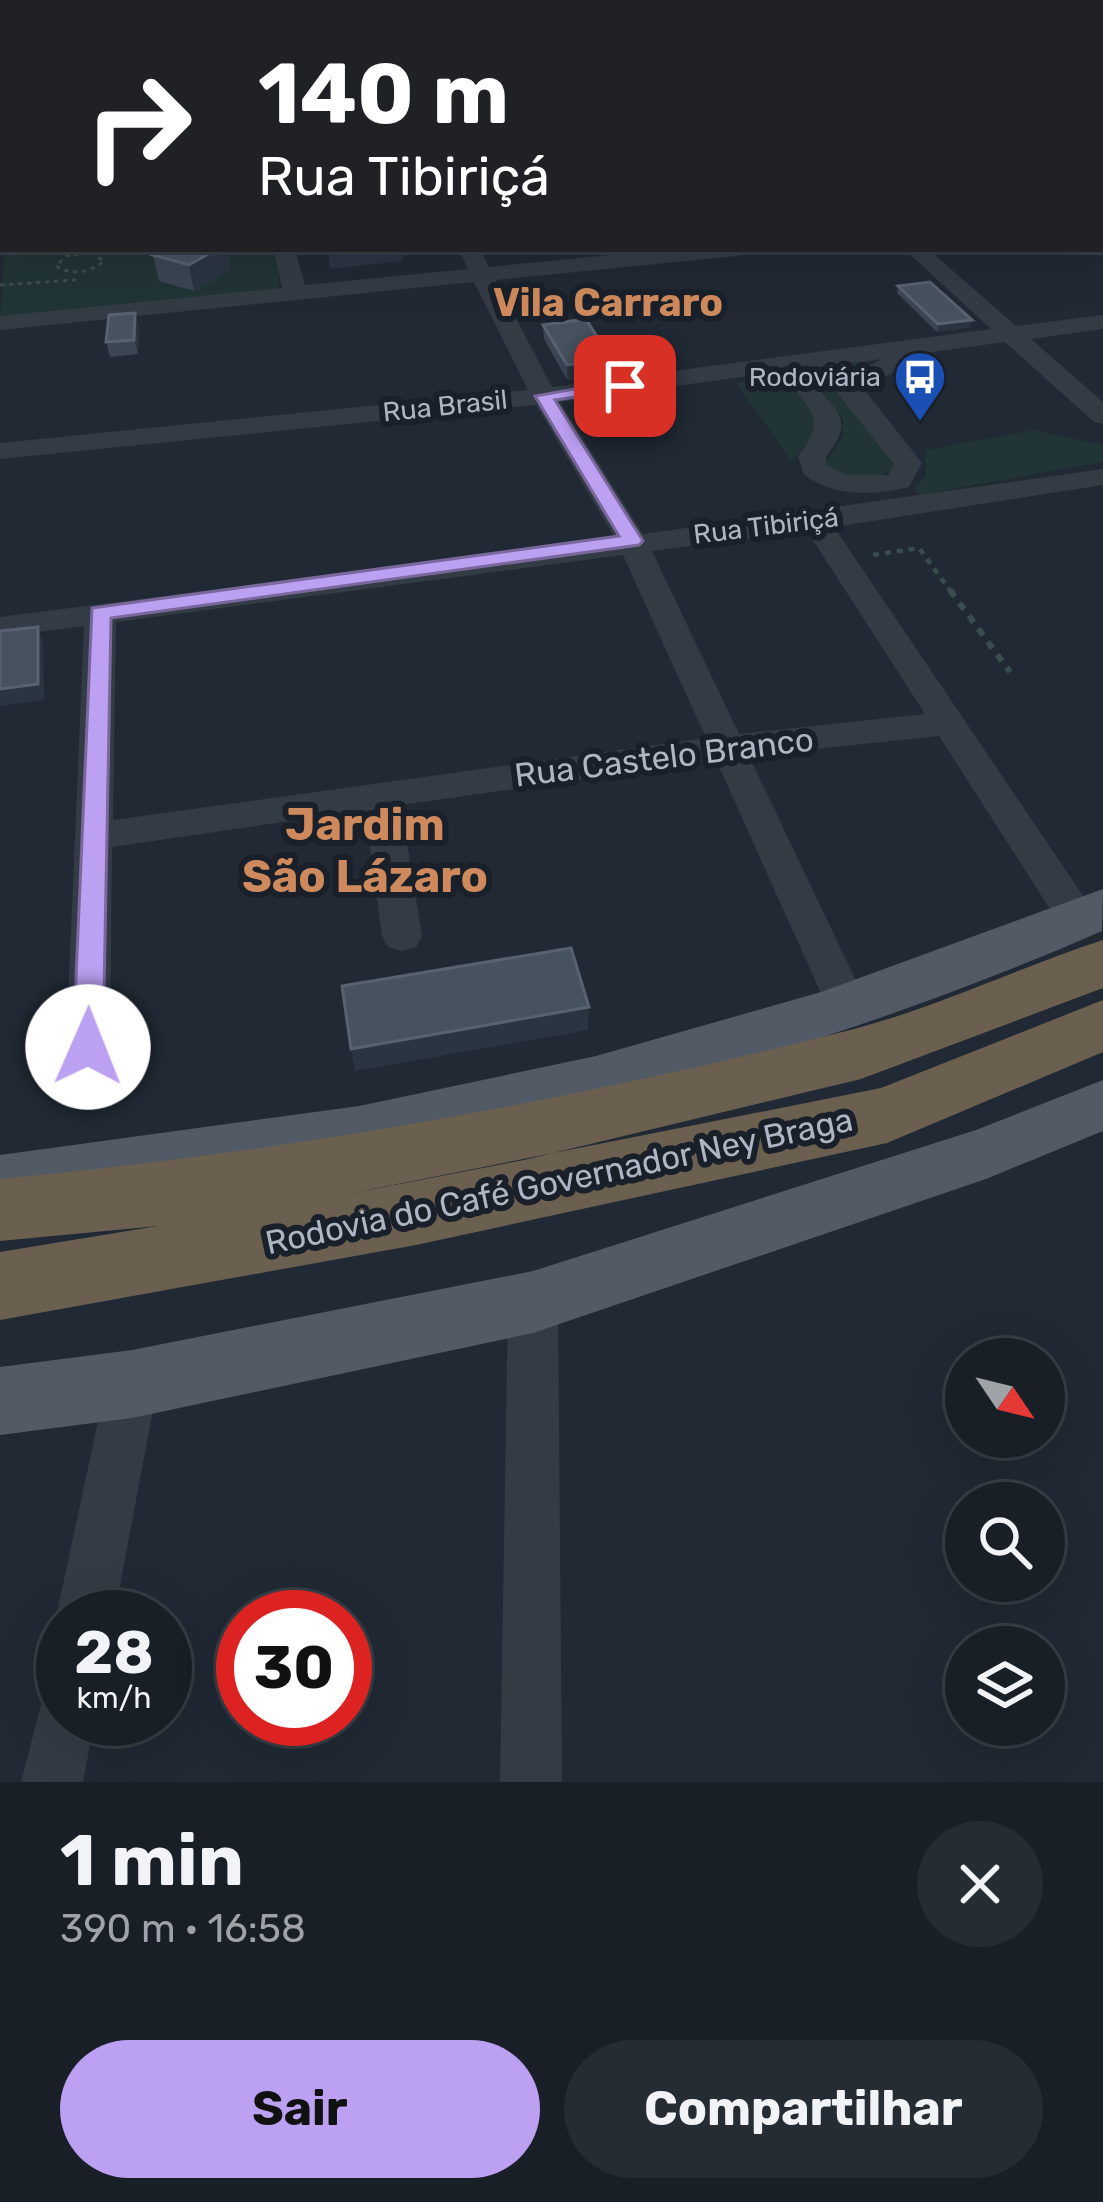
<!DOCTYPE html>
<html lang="pt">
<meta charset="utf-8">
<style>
:root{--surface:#181f27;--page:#252c33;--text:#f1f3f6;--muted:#9fa2a7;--line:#363d44;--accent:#bca0f2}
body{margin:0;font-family:Rubik,sans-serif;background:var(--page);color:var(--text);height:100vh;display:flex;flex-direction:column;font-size:45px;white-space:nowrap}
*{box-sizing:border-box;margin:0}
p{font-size:39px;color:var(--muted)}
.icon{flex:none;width:66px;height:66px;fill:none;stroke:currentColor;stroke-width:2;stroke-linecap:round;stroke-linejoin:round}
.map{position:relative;height:1782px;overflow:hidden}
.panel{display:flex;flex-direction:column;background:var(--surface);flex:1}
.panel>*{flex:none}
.top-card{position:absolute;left:0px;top:0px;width:1104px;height:252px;box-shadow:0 12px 48px #0002,0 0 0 3px var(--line);background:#202124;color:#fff;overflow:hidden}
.needle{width:78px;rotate:125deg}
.buttons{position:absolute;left:945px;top:1338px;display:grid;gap:24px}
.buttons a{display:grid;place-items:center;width:120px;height:120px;border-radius:50%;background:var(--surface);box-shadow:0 12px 48px #0002,0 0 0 3px var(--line);font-size:60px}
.speed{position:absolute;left:36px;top:1590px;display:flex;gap:24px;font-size:60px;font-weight:700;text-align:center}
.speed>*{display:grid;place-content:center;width:156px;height:156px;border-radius:50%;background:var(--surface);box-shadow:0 12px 48px #0002,0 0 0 3px var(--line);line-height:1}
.speed small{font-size:30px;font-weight:400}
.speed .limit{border:18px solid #d22;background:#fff;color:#111}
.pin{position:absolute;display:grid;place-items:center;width:102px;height:102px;color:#fff;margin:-51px;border-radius:24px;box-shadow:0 6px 18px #0006}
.me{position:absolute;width:132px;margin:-66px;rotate:1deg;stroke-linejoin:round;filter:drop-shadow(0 0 9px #0008)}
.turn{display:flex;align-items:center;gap:42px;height:252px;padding:0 60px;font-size:54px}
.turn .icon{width:156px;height:156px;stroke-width:2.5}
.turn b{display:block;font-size:84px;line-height:102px}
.round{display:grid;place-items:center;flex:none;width:126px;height:126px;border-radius:63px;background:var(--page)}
.head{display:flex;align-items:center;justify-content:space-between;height:204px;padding:0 60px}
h1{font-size:72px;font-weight:700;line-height:90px}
.action{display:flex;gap:24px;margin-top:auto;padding:24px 60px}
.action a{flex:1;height:138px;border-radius:72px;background:var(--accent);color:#111;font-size:48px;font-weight:700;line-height:138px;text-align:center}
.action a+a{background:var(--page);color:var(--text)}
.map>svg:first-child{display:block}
.green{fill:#213436}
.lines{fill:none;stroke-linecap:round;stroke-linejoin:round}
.path-far2{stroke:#3a4d4e;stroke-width:3;stroke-dasharray:4.5 4.5;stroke-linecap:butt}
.path-far1{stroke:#3a4d4e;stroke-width:4.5;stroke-dasharray:6 6;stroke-linecap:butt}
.path{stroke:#3a4d4e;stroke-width:6;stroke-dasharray:8 8;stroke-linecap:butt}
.minor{fill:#333b45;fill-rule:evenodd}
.major{fill:#515a65;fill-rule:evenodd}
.highway{fill:#6b6050;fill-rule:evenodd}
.wall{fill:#3b4553}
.shaded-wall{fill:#2b3542}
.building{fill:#47525f;stroke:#57616f;stroke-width:3}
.route{fill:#bca0f2;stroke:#7a689d;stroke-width:3}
.labels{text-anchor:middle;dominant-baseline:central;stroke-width:12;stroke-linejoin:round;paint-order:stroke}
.far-poi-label{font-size:27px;fill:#adb6c2;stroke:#19202a;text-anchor:end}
.far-street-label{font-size:27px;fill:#adb6c2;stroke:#19202a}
.street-label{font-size:33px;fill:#adb6c2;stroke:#19202a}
.far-district-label{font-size:39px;font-weight:bold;fill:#ce8a5c;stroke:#19202a}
.district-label{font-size:45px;font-weight:bold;fill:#ce8a5c;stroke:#19202a}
</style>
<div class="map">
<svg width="1103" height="1782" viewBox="0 0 1103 1782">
<rect width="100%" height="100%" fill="#202934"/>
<!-- green -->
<g class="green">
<path d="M5 249H273L281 293 0 320Z"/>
<path d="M874 360 847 373 836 393 890 455 893 469 878 477 837 474 826 462 842 438 843 419 812 376 822 365Z"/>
<path d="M785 376 816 417 817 430 792 461 736 383Z"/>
<path d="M1033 430 1103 445V462L920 495 914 487 926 476 925 450Z"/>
</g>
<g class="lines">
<!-- path-far2 -->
<g class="path-far2">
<path d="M91 252 104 261C89 273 73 276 56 266L66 256Z"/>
<path d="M0 285 76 280"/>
</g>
<!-- path-far1 -->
<path class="path-far1" d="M873 555 919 548 952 593"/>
<!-- path -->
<path class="path" d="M950 590 1010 672"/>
<!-- minor -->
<g class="minor">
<path d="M59 0H77L79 3H61Z"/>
<path d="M233 0H263L231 3Z"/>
<path d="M446 0H467L469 3H448Z"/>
<path d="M625 0H646L648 3H627Z"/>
<path d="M825 0H877L823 3Z"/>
<path d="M1018 0H1042L1044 3H1020Z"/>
<path d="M1101 120 1103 121V133L1101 132Z"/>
<rect x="1101" y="199" width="2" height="12"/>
<rect x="0" y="216" width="3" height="12"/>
<path d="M273 249H295L305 285 468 269 458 249H480L489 267 671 249H748L737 256 496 280 552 387 991 329 904 249H928L1016 326 1103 315V329L1031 339 1103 402V424L1094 422 1005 342 911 355 910 364 863 388 922 463 909 487C873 496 836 497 804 475L798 456C833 409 802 414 786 371L560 402 643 534 1103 469V485L834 527 1092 909 1098 920 1092 931 1078 935 1064 931 939 736 749 756 869 1008 863 1020 848 1025 833 1020 716 760 401 805 422 936 416 947 402 951 388 947 382 936 365 810 112 847 110 1047 103 1060 88 1065 73 1060 66 1047 84 626 0 637V617L615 538 536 405 0 459V443L528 390 474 282 0 330V316L282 288ZM882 359 842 379 837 393 894 464 888 475H846L827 465 826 457C864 408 821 411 811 368ZM807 531 925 714 739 734 652 551ZM623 555 706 738 113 820 116 622Z"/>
<path d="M533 1278 551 1285 558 1302 562 1782H500L508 1302 515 1285Z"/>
<path d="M132 1358 150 1366 158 1384 114 1617H63V1634L56 1617 106 1384 114 1366Z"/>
<path d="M63 1689V1719H95L83 1782H21L43 1697Z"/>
</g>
<!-- major -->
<g class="major">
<path d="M1103 889 1102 931C751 1085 378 1164 0 1209V1155L359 1106 596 1056 821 992Z"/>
<path d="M1103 1080V1131L986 1179 533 1333 132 1418 0 1435V1367L132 1350 533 1271 976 1130Z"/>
</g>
<!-- highway -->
<path class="highway" d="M1103 940V988L861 1079 524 1160 337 1196 881 1088 1103 1000V1052L887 1143 416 1245 0 1320V1252L158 1226 0 1241V1179C287 1152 574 1101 854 1029 938 1007 1020 967 1103 940Z"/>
</g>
<!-- wall -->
<g class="wall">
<path d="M3 35V170H0V129L3 128H0V36Z"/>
<path d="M164 249H227L231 270 194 291 159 281 153 255Z"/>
<path d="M898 286 970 327 937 332 897 293Z"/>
<path d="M135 313 139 328 138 354 110 357 106 342Z"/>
<path d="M543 325 610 374 567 380 544 339Z"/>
</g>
<!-- shaded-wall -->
<g class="shaded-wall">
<path d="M217 249H227L231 270 194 291 189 265Z"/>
<path d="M328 249H402L403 261 330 269Z"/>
<path d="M135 313 139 328 138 354 134 340Z"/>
<path d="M972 320 970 327 937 332 938 324Z"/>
<path d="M611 359 610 374 567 380V365Z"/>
<path d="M38 627 43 643 44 700 0 706V689Z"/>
<path d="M589 1007 588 1030 355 1071 351 1049Z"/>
</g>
<!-- building -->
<g class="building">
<path d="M1101 22 1103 38V66H1101Z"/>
<path d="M3 35V78L0 77V36Z"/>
<path d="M3 79V153H0V129L3 128 0 117V90Z"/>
<path d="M164 249H217L189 265 153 255Z"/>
<path d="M930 282 972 320 938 324 898 286Z"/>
<path d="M135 313 134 340 106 342 109 315Z"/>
<path d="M586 319 611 359 567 365 543 325Z"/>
<path d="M38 627V684L0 689V631Z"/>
<path d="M571 948 589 1007 351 1049 342 986Z"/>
</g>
<!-- route -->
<path class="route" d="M625 380 631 382V389L555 400 643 541 639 545 111 618 103 1047 99 1056H77L73 1047 92 608 619 536 535 396Z"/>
<!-- icons -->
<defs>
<g id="bus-pin" transform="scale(2.7)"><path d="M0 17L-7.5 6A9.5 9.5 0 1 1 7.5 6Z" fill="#1a4fb4" stroke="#19202a"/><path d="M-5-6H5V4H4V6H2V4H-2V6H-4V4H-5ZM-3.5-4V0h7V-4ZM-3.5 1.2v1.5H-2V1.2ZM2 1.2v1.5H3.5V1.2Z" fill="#fff"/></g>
</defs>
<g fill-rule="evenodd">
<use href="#bus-pin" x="920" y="377"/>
</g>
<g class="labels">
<!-- far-poi labels -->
<g class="far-poi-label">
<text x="881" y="377">Rodoviária</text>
</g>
<!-- far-street labels -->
<g class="far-street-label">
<text transform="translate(445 406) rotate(-6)">Rua Brasil</text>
<text transform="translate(766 526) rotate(-7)">Rua Tibiriçá</text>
</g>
<!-- street labels -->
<g class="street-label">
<text transform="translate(664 757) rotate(-7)">Rua Castelo Branco</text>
<text transform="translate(559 1181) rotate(-12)">Rodovia do Café Governador Ney Braga</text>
</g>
<!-- far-district labels -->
<g class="far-district-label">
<text x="608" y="303">Vila Carraro</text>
</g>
<!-- district labels -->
<g class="district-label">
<text x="365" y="824">Jardim<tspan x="365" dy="52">São Lázaro</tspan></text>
</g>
</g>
</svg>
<div class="buttons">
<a><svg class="needle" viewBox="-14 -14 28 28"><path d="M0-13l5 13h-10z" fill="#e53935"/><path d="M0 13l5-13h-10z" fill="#9fa2a7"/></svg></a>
<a><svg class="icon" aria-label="search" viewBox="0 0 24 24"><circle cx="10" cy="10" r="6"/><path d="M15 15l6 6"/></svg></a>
<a><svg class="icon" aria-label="layers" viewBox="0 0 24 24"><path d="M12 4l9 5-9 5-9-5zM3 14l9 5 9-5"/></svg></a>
</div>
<div class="speed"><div>28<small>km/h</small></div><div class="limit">30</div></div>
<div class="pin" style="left:625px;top:386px;background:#d93025"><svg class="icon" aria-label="arrive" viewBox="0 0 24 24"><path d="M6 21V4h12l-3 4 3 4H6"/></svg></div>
<svg class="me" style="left:88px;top:1047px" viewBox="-20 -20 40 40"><circle r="19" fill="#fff"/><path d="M0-13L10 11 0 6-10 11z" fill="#bca0f2"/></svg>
<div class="top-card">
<div class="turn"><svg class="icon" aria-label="right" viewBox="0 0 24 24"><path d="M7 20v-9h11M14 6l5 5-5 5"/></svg><div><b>140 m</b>Rua Tibiriçá</div></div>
</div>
</div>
<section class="panel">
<div class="head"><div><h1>1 min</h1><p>390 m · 16:58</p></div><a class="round"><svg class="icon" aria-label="close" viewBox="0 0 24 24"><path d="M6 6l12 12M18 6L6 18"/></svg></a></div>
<div class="action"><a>Sair</a><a>Compartilhar</a></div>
</section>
